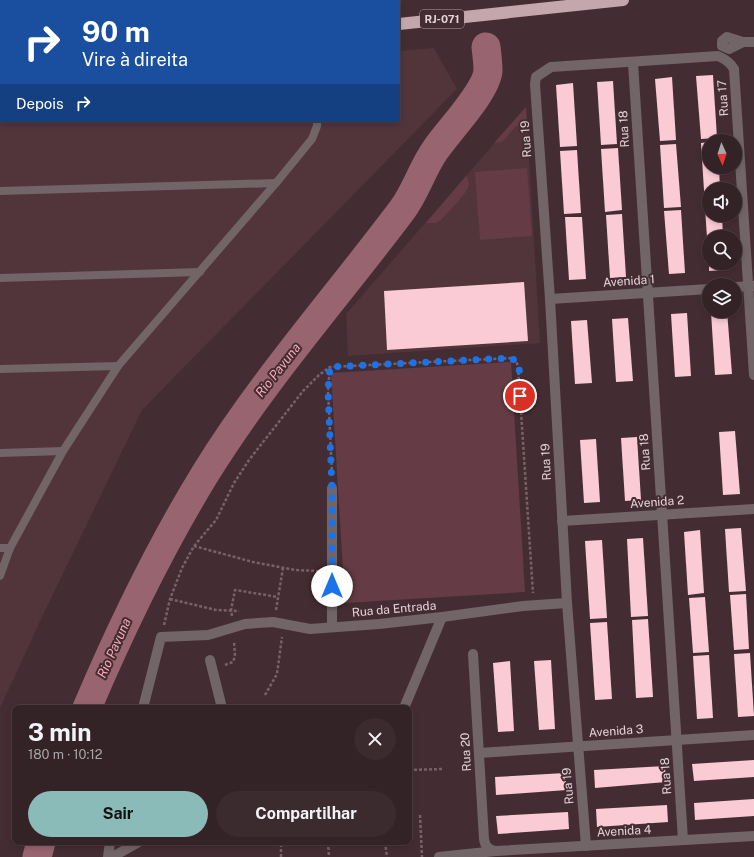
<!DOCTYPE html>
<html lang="pt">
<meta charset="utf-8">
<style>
:root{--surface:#332226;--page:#3b2a2e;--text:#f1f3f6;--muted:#a9a4a7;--line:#4e3f43;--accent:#8bbbb9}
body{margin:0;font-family:"Public Sans",sans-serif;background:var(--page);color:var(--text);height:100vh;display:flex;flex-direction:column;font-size:15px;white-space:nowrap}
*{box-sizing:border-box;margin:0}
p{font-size:13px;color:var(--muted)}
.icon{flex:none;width:22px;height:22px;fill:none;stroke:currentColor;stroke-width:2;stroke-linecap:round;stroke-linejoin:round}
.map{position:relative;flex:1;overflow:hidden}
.drawer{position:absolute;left:12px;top:705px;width:400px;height:140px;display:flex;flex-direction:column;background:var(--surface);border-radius:8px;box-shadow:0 2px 6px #0003,0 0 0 1px var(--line)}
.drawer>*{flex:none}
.banner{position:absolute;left:0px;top:0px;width:400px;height:122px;box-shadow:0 2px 6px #0003,0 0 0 1px var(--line);background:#1a4fa0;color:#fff;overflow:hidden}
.needle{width:26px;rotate:177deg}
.fabs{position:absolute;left:702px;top:134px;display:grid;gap:8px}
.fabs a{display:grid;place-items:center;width:40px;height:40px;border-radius:50%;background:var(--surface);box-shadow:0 2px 6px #0003,0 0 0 1px var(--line);font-size:20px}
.pin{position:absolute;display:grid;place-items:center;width:34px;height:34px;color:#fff;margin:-17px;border:2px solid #fff;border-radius:50%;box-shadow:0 1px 4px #0007}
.me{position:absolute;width:44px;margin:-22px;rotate:0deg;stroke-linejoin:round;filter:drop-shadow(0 0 3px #0008)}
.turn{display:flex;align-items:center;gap:14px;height:84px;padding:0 16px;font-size:18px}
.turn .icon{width:52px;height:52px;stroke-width:2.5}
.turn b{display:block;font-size:28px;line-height:34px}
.then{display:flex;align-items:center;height:38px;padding:0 16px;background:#0003;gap:8px;font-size:15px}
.round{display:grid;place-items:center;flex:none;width:42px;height:42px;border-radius:21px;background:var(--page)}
.summary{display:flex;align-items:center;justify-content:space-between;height:68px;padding:0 16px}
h1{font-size:24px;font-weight:700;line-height:30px}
.button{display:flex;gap:8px;margin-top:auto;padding:8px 16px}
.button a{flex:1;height:46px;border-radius:24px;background:var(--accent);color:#111;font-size:16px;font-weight:700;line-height:46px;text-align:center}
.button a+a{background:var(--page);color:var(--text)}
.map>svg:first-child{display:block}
.built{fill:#52343b}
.green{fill:#653c46}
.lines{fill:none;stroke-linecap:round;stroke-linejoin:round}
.river{stroke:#986470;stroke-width:29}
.building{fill:#facbd5}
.path{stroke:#776267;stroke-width:2.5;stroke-dasharray:3 2;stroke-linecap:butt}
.lane{stroke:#716567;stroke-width:8}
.street{stroke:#716567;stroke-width:10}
.highway{stroke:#c4a7ad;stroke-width:12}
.route{stroke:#1a73e8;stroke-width:7;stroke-dasharray:0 12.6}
.labels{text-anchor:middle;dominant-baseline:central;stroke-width:4;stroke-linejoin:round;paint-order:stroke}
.shield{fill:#442d32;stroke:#b4a2a6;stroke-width:1}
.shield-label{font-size:11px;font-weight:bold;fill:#e4d4d7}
.street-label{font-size:12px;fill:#e4d4d7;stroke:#442d32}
.water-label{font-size:13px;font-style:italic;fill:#faa9bb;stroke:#442d32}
</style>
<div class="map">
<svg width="754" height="857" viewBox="0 0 754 857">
<rect width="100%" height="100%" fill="#442d32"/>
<!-- built -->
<g class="built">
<path d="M434 48 457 89 142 410 43 615 0 708V49L1 121H399V51Z"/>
<path d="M526 107 540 343 348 356 346 314Z"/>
</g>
<!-- green -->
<g class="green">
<path d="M526 107 527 126H516L502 142 494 143Z"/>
<path d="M527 168 532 236 480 240 475 172Z"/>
<path d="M466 176C468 179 470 184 468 188 465 195 447 213 441 220L436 223H426Z"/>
<path d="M511 362 525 592 345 603 331 373Z"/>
</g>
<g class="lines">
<!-- river -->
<g class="river">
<path d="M87 708C121 628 159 549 205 474 263 380 336 298 402 210 416 192 422 168 436 149 449 130 486 92 488 71 488 63 487 55 486 47"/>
<path d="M37 857 41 842"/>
</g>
</g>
<!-- building -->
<g class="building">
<path d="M713 75 717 138 701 139 696 76Z"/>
<path d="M672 77 676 140 660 141 655 79Z"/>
<path d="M613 81 617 144 601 145 597 82Z"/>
<path d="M573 83 577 146 560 147 556 85Z"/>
<path d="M709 142V167H719L720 189H709V205L705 206 701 143Z"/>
<path d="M676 144 681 207 664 208 660 145Z"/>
<path d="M618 148 622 210 605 212 601 149Z"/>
<path d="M577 150 581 213 564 214 560 151Z"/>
<path d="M705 208H709V215H722L723 237H709V252H708Z"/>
<path d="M681 210 685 273 669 274 664 211Z"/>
<path d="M622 214 626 277 610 278 606 215Z"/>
<path d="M565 217H582L586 279 569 280Z"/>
<path d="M709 263H725V270L709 271Z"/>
<path d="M524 282 528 341 387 350 384 291Z"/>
<path d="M727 311 732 374 715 375 711 312Z"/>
<path d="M687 313 691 376 675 377 671 314Z"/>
<path d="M628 318 633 381 616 382 612 319Z"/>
<path d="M587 320 592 383 575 384 571 321Z"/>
<path d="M735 431 740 494 723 495 719 432Z"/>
<path d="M637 437 641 500 625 501 621 438Z"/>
<path d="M596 439 600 502 584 503 580 440Z"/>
<path d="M741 528 746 591 729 592 725 529Z"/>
<path d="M700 530 704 593 688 595 684 532Z"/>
<path d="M643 538 648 616 631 617 627 539Z"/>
<path d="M602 540 607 618 590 619 585 541Z"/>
<path d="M746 594 749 649 734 650 730 595Z"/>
<path d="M705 597 709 652 693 653 689 598Z"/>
<path d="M648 619 653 697 636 698 632 620Z"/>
<path d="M607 622 612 699 595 700 590 623Z"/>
<path d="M750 653 754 716 738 717 734 654Z"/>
<path d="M709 655 713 718 697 719 693 656Z"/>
<path d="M551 660 555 729 539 730 534 661Z"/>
<path d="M510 661 514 731 498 732 493 663Z"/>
<path d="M754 760V777L694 781 692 764Z"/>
<path d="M665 766 666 782 595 788 594 770Z"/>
<path d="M565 773 567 790 496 795 495 777Z"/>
<path d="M754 799V816L695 820 694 803Z"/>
<path d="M667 805 668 822 597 827 596 809Z"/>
<path d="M568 812 569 829 498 834 496 816Z"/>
</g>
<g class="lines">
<!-- path -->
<g class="path">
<path d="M330 367 328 390 332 475"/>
<path d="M194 546 253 562 295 570 319 571"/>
<path d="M170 599 216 610 239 611"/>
<path d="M276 610 283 568"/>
<path d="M232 616 231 610 235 590 278 597"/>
<path d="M164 625 170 599 182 568 194 546 216 520 234 483 249 460 303 391 319 375 330 367 511 358 516 361 518 366 533 593"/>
<path d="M225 665 233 662 235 656 234 641"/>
<path d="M265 695 277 674 282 637"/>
<path d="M409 770 443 769"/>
<path d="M420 815 422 857"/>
<path d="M328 842 329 857"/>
<path d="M385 842 387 857"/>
<path d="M281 857V842"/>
</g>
<!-- lane -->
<g class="lane">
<path d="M0 81H1"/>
<path d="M0 103H1"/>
<path d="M0 191 276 183"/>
<path d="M0 278 200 272"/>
<path d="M0 369 118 366"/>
<path d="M0 453 63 451"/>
<path d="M0 548H10"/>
<path d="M0 576 10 548 63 451 118 366 276 183 312 139 317 126V121"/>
</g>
<!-- street -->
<g class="street">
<path d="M743 42 729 49 722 46V41L727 37 743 42H754"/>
<path d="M633 63 683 840"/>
<path d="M735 287 754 286"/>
<path d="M550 299 709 289"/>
<path d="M332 488V627"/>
<path d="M562 521 754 509"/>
<path d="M473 654 484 839C485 846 488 850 496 851L754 836"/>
<path d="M210 660 222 708"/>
<path d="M143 708 161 637 208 635 245 624 273 622 310 629 379 624 442 617 523 606 567 603"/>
<path d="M404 708 442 617"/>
<path d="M479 753 754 735"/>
<path d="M586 846 567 603 550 299 535 84 536 77 551 67 718 56C725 59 730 62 734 69L754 375"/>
<path d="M108 857 110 842"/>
<path d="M112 857 139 842"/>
<path d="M439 857 496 851"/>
</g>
<!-- highway -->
<g class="highway">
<path d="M47 0 55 1"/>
<path d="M355 1 364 0"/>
<path d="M0 18H1"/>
<path d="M399 24 623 0"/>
</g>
</g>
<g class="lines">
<!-- route -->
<path class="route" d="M332 586V488L328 390 330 367 511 358C523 364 520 384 520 396"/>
</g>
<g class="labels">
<!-- shield labels -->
<rect class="shield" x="420" y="10" width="44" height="18" rx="3"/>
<g class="shield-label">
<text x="442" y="19">RJ-071</text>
</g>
<!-- street labels -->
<g class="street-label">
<text transform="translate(723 98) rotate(-94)">Rua 17</text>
<text transform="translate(624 129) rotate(-93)">Rua 18</text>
<text transform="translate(526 139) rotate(-94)">Rua 19</text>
<text transform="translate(629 281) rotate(-4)">Avenida 1</text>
<text transform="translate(645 452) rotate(-94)">Rua 18</text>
<text transform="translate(546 462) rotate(-93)">Rua 19</text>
<text transform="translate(657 502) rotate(-4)">Avenida 2</text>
<text transform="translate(394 609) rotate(-5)">Rua da Entrada</text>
<text transform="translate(616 731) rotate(-4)">Avenida 3</text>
<text transform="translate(466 752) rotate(-93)">Rua 20</text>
<text transform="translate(666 776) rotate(-94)">Rua 18</text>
<text transform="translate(568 786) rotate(-95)">Rua 19</text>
<text transform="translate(624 831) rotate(-3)">Avenida 4</text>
</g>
<!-- water labels -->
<g class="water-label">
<text transform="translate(278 370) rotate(-52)">Rio Pavuna</text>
<text transform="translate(114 648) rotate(-66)">Rio Pavuna</text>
</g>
</g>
</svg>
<div class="fabs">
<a><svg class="needle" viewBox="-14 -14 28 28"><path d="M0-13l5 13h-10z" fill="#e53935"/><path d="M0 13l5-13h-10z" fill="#a9a4a7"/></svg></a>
<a><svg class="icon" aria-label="sound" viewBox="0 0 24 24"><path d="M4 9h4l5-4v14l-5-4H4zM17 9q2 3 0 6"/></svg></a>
<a><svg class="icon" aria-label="search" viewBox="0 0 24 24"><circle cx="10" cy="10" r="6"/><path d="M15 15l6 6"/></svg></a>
<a><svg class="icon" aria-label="layers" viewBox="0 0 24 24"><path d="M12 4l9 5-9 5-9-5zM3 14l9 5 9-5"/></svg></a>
</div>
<div class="pin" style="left:520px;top:396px;background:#d93025"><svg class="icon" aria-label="arrive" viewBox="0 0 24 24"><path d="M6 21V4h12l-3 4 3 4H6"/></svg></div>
<svg class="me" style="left:332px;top:586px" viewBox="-20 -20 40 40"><circle r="19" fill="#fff"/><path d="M0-13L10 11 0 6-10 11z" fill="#1a73e8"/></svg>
<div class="banner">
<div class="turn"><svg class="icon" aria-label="right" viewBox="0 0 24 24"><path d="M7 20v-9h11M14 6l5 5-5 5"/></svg><div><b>90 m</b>Vire à direita</div></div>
<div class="then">Depois<svg class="icon" aria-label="right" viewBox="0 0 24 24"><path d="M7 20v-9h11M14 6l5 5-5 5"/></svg></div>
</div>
<section class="drawer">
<div class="summary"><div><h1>3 min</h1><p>180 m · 10:12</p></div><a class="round"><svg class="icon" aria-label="close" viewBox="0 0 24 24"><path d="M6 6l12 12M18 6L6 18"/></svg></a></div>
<div class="button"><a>Sair</a><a>Compartilhar</a></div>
</section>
</div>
